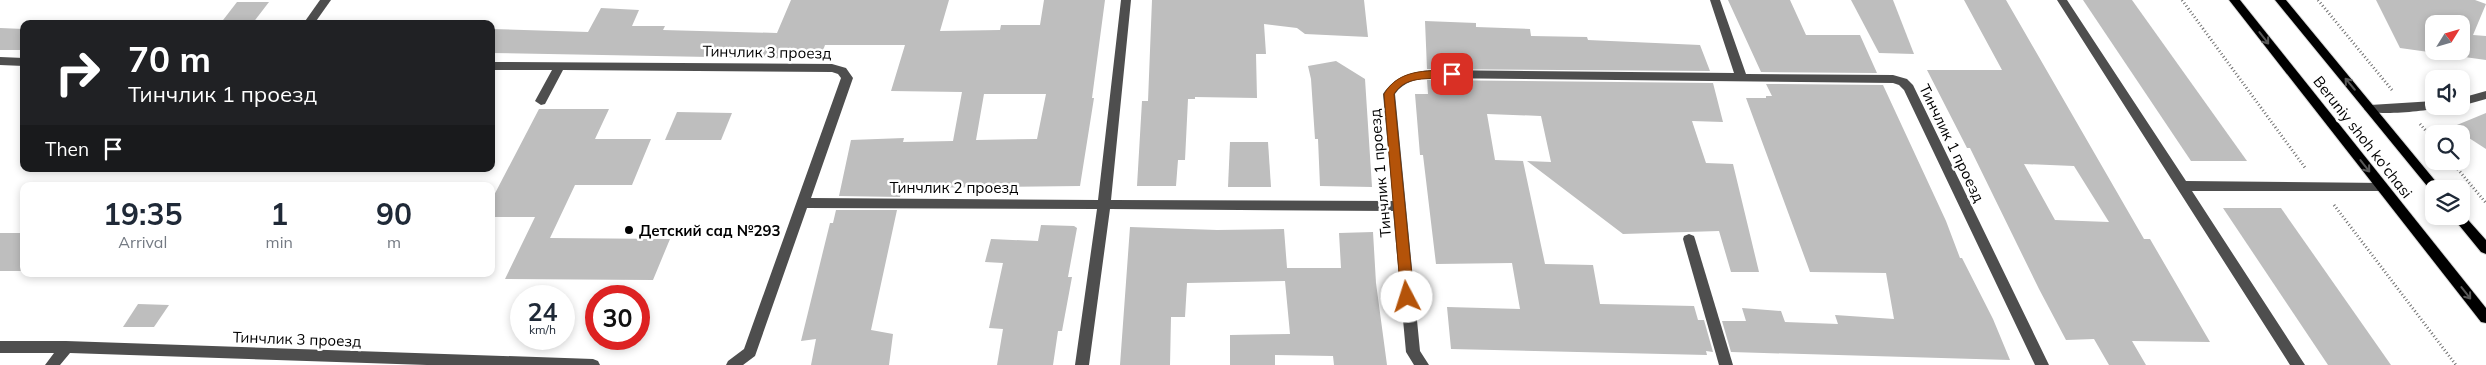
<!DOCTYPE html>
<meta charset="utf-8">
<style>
:root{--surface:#fff;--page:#f6f6f7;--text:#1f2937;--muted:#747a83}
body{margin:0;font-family:Mulish,sans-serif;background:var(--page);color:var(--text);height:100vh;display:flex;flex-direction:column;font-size:19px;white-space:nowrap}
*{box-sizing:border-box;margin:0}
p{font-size:16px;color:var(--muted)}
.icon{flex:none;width:28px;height:28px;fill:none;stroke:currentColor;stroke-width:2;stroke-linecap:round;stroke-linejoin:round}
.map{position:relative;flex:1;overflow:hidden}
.panel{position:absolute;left:20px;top:182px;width:475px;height:95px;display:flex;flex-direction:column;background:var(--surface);border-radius:10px;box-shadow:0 2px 8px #0003}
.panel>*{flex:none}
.banner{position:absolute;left:20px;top:20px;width:475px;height:152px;border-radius:10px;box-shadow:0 2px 8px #0003;background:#202124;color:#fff;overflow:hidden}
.needle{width:32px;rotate:53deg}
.tools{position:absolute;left:2425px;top:15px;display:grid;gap:10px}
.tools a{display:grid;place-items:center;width:45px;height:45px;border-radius:10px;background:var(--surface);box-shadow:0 2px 8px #0003;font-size:25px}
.speed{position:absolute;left:510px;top:285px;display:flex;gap:10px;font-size:25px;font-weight:700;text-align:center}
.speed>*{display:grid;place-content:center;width:65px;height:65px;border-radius:50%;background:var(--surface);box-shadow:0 2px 8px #0003;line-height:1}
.speed small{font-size:12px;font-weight:400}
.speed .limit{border:8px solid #d22;background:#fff;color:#111}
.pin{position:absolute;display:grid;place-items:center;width:42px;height:42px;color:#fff;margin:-21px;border-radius:10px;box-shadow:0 2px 8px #0006}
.me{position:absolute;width:55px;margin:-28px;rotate:355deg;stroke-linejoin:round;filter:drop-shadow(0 0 4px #0008)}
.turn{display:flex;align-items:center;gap:18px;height:105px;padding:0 25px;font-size:22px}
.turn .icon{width:65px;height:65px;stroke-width:2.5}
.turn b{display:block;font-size:35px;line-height:42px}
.then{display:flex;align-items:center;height:48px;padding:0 25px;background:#0003;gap:10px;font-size:19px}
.eta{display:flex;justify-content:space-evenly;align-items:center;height:85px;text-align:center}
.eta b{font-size:30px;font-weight:700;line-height:35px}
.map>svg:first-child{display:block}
.building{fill:#bebebe;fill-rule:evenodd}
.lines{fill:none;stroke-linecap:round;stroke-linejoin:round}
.major-casing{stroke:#dbdbdb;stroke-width:2}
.path{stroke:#707070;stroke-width:3;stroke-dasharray:1 2.5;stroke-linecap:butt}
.minor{fill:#4e4e4e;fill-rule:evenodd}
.major{fill:#000;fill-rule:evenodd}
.oneway{stroke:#595959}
.route{fill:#b45309;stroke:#753606}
.poi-dot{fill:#000;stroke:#fff;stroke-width:2}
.labels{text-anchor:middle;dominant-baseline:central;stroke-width:5;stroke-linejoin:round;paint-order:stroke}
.street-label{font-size:15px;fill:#000;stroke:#fff}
.poi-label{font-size:15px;font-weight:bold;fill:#000;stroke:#fff;text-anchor:start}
</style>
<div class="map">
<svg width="2486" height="365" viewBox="0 0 2486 365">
<rect width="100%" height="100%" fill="#fff"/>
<!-- building -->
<g class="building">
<path d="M791 0H949L940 31 1000 30 1001 25H1040L1044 0H1105L1092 98H1094L1080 186 902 188 900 197 839 196 851 140 904 138 903 142 953 141 962 92 891 91 905 45H825L820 59 491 53V29L588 32 601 8 639 10 632 26H665L663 30 777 33ZM984 94H1046L1037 139 976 140Z"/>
<path d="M1152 0H1364L1368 37 1305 34 1297 28 1264 24 1266 54H1256L1257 98 1195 97V99H1188L1185 160H1178L1176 186H1137L1142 101H1148Z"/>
<path d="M1728 0H1790L1806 35H1860L1877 73 1761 72Z"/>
<path d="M1851 0H1893L1914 54 1879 53Z"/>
<path d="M1964 0H2006L2144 239H2150L2210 342 2132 341 2146 365H2109L2094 339 2066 340 2039 289 1970 148H1967L1927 70H2002ZM2024 164 2074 166 2109 222 2055 220Z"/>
<path d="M2083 0H2132L2247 161H2191Z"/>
<path d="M2376 0H2475L2486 4 2473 35 2486 36V60L2400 48ZM2434 24H2461V51H2434Z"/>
<path d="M237 2H269L252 24H220Z"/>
<path d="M1425 21 1476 23V27L1530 29 1531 36 1587 37 1588 40 1700 45 1710 71 1427 69Z"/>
<path d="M0 28 24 29V50H0Z"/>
<path d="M1336 61 1365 79 1372 187 1320 186 1318 139H1315L1311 79 1308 66Z"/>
<path d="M1427 80 1713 83 1723 122 1692 121 1706 163 1733 164 1759 272H1731L1719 231 1623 234 1527 161 1551 162 1541 116 1487 114 1495 160 1523 161 1545 264 1593 265 1600 304 1694 306 1698 320H1704L1713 352 1706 351 1707 355 1451 349 1447 307 1520 309 1512 263 1436 264 1423 155H1420L1415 94H1428Z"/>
<path d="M1766 84 1883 85 1946 221 1960 258H1962L1993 319 2010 360 1731 352 1722 321H1746L1742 308 1781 311 1785 322 1838 324 1835 315 1894 319 1886 273 1810 272 1746 98H1766V96H1772Z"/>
<path d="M539 109H609L595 139H651L632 185H575L550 238 670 239 653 280 505 279 535 217H491V201Z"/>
<path d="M677 112 732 113 721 140H665Z"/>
<path d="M2486 113V149L2452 127Z"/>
<path d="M1230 142H1268L1271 187H1228Z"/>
<path d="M2223 208H2281L2391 365H2328Z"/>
<path d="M836 210H897L871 330 893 334 889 365H811L816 339 801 341 830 223H833Z"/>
<path d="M1041 225 1074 226 1077 228 1068 277H1072L1062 331H1058L1053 365H997L1003 329 989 328 1003 263 985 262 991 239 1038 241Z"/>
<path d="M1130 227 1217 230 1284 229 1287 268H1341L1339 233 1373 232 1376 283 1387 365H1334L1333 356 1275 355V365H1230V335L1290 334 1285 281 1187 283 1185 317H1171L1170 365H1120Z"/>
<rect x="0" y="233" width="24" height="38"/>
<path d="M138 304 169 305 154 327H123Z"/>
</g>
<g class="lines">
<!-- major casing -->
<g class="major-casing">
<g id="major">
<path d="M2229 0H2240L2486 308V323L2481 322Z"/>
<path d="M2275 0H2286L2442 189H2434V193L2432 192Z"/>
<path d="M2461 212 2486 240V254L2481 252 2454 219 2453 216H2461Z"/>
</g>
</g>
<!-- path -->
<g class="path">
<path d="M2182 0 2306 169"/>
<path d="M2318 0 2392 90"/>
<path d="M2420 124 2434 140"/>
<path d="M2451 161 2486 203"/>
<path d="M2334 205 2456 365"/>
</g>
<!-- minor -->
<g class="minor">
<path d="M320 0H331L314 24H303Z"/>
<path d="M1121 0H1131L1111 200 1393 201 1383 94C1395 76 1411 72 1432 70L1734 73 1710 0H1720L1746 74 1893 75 1907 79 1913 85 2049 365H2035L1904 90 1899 85 1893 83 1432 78C1417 79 1404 81 1395 94L1420 351 1429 365H1414L1406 352 1393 211 1110 209 1089 365H1075L1097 209 807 208 755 356 743 365H726L728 361 744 349 841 78 838 74 832 72 563 70 545 104 541 105 535 101 552 70H491V62L832 64 846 68 853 78 811 198 1098 200Z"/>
<path d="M2057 0H2067L2186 181 2385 183 2387 186 2381 191H2192L2305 365H2290Z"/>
<path d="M0 57 24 58V66L0 65Z"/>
<path d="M2486 91V99L2461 106V98Z"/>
<path d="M2434 101V106H2439L2438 108C2426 111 2371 117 2364 109L2370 105Z"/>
<path d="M1689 234 1694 236 1695 239 1733 365H1719L1683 239 1684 236Z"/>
<path d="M0 341H66L593 359 598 361 600 365H427L70 353 60 365H45L54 353H0Z"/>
</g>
<!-- major -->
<use href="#major" class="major"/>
</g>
<!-- one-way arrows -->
<defs><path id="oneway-shaft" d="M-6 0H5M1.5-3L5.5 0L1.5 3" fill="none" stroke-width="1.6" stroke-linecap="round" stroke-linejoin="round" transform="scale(1.25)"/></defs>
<g class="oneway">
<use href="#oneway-shaft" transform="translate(2264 38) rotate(52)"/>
<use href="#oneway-shaft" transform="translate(2350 84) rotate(-130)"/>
<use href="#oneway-shaft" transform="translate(2365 166) rotate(52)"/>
<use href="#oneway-shaft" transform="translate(2466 293) rotate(52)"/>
</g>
<!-- route -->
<path class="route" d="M1452 70 1455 71V76C1434 82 1408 72 1394 94L1414 297 1407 302 1401 297 1384 94C1399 69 1425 71 1452 70Z"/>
<!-- markers -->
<circle class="poi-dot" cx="629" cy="230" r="5"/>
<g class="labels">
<!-- street labels -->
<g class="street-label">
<text transform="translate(767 52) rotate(1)">Тинчлик 3 проезд</text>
<text transform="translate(2363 137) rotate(52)">Beruniy shoh ko'chasi</text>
<text transform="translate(1952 143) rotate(64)">Тинчлик 1 проезд</text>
<text transform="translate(1380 173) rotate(-95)">Тинчлик 1 проезд</text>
<text x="954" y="187">Тинчлик 2 проезд</text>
<text transform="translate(297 339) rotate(2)">Тинчлик 3 проезд</text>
</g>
<!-- poi labels -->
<g class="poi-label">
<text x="639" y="230">Детский сад №293</text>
</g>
</g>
</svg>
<div class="tools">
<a><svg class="needle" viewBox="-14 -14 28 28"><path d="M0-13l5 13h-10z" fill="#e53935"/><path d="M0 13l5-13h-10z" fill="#747a83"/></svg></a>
<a><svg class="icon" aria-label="sound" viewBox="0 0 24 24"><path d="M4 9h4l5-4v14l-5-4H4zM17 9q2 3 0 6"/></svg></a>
<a><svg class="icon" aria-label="search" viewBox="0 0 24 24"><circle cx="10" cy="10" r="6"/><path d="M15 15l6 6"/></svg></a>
<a><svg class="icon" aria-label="layers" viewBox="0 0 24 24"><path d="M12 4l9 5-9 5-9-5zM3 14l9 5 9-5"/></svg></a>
</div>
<div class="speed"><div>24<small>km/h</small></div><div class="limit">30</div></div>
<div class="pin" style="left:1452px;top:74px;background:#d93025"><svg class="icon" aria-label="arrive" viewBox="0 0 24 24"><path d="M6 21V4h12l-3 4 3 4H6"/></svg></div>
<svg class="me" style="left:1407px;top:297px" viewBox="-20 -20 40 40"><circle r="19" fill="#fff"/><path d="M0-13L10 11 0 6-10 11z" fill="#b45309"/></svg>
<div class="banner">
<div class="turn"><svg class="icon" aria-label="right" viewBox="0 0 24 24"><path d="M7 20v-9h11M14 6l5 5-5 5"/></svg><div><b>70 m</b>Тинчлик 1 проезд</div></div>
<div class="then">Then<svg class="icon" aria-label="arrive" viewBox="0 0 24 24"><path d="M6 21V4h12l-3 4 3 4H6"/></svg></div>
</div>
<section class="panel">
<div class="eta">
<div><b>19:35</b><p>Arrival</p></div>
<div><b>1</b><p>min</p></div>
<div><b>90</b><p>m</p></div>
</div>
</section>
</div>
